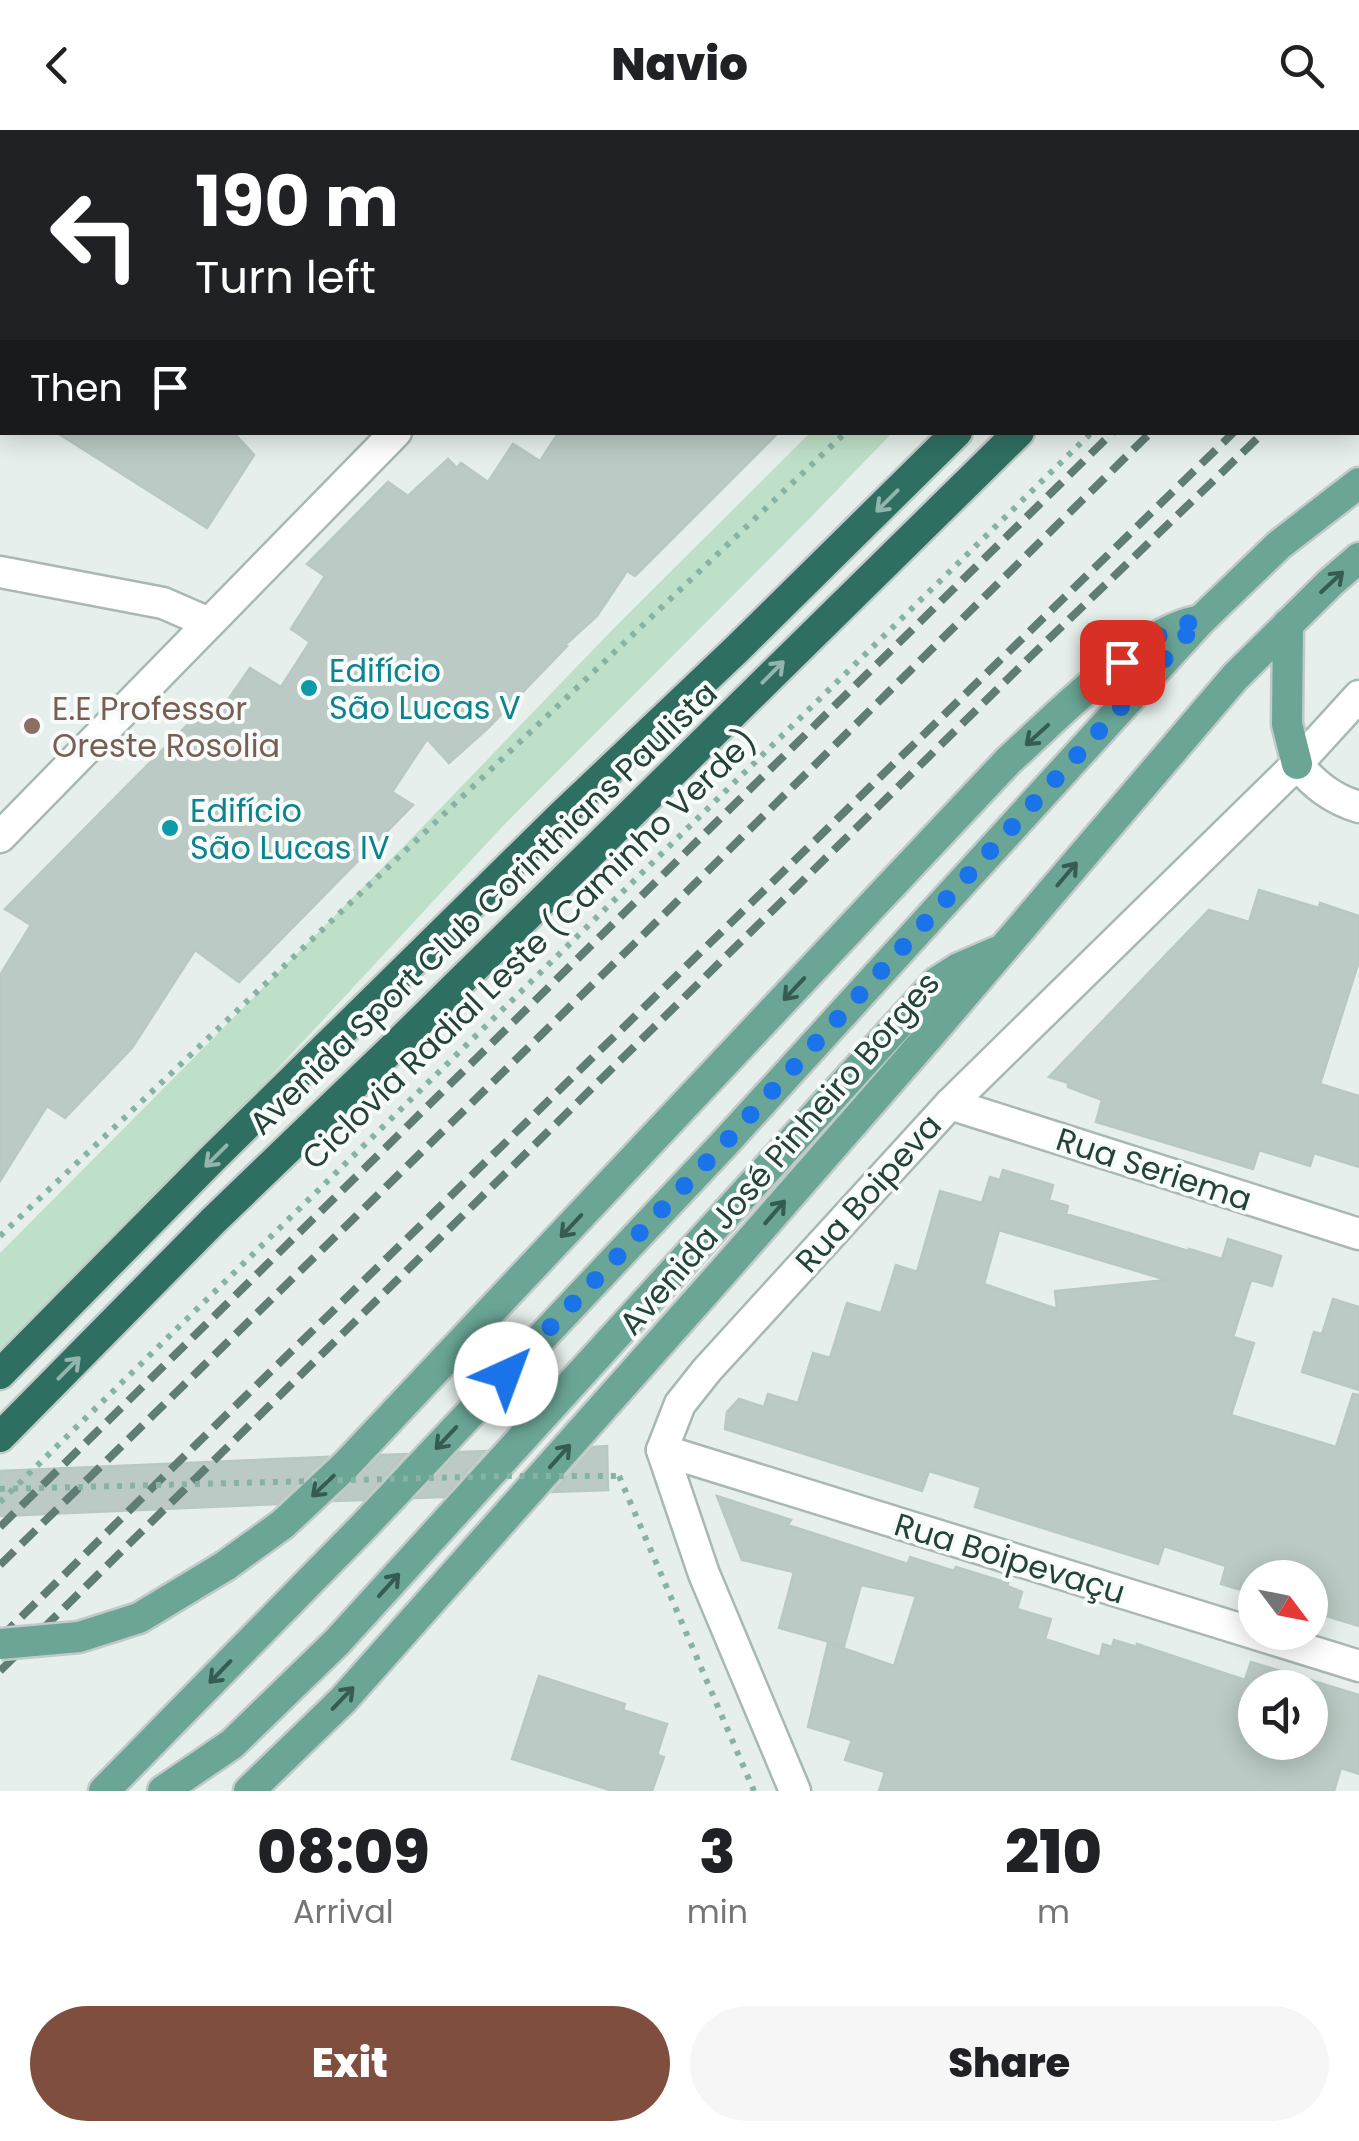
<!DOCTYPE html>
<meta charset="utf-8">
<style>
:root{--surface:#fff;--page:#f6f6f6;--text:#202124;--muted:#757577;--accent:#7f4e3f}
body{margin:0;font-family:Poppins,sans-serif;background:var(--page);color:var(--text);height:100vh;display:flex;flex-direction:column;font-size:38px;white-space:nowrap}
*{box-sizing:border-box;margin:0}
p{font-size:32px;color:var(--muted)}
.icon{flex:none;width:55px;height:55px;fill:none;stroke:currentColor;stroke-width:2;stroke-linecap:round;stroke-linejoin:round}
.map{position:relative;height:1661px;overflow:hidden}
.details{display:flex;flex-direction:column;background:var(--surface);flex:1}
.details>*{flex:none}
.guide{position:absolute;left:0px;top:0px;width:1360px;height:305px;box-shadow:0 5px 25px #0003;background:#202124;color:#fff;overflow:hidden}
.needle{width:65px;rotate:122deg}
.controls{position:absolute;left:1238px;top:1430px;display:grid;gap:20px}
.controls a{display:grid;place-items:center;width:90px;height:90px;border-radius:50%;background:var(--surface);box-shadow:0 5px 25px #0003;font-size:50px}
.pin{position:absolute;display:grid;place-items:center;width:85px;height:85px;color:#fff;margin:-42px;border-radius:20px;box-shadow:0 5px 15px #0006}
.me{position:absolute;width:110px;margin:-55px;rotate:43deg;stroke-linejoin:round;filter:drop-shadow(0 0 8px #0008)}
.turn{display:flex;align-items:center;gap:35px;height:210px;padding:0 30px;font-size:45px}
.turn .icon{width:130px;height:130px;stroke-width:2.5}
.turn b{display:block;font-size:70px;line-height:85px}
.then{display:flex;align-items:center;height:95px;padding:0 30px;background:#0003;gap:20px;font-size:38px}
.eta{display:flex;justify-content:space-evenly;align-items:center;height:170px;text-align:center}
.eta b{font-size:60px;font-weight:800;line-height:70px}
.button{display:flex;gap:20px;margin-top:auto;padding:20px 30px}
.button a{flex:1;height:115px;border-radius:60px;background:var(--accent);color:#fff;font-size:40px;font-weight:800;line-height:115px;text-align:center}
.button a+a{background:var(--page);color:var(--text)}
header{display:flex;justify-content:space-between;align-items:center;height:130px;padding:0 30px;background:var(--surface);font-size:45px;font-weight:800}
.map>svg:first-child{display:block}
.green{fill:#bfe0c8}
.building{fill:#bbcac4;stroke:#b8c9c2;stroke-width:2.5;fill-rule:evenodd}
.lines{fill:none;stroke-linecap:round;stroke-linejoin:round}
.minor-casing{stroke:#a8b8b2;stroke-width:35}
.major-casing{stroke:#c2cac8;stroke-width:35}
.highway-casing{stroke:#c2cac8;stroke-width:35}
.path{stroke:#86b3a5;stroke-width:6;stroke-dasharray:5 8;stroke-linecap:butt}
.minor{stroke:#fff;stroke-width:30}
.major{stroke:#6aa596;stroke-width:30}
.highway{stroke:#2f6f62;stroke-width:30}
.rail{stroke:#5f7d75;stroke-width:8;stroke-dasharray:20 10;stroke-linecap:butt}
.major-bridge-casing{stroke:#c2cac8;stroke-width:35;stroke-linecap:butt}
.path-bridge{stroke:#86b3a5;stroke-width:6;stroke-dasharray:5 8;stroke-linecap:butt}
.major-bridge{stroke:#6aa596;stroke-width:30}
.oneway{stroke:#93b5ae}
.oneway2{stroke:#365b51}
.route{stroke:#1a73e8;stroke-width:18;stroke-dasharray:0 32.4}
.culture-dot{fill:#0f9aa8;stroke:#f7fbf9;stroke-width:4}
.education-dot{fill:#8d6e63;stroke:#f7fbf9;stroke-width:4}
.labels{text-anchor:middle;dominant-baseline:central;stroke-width:8;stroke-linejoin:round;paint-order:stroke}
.culture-label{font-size:32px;fill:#0d838f;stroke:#f7fbf9;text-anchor:start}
.education-label{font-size:32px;fill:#785e54;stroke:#f7fbf9;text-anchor:start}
.street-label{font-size:32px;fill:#24423a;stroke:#f7fbf9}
</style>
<header><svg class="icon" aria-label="back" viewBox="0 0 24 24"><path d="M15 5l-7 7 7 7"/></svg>Navio<svg class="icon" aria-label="search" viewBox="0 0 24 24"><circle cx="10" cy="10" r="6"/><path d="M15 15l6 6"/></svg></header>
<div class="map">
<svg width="1359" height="1661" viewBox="0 0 1359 1661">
<rect width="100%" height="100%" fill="#e6efeb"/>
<!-- green -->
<path class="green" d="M810 303H892L813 385 502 697 245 974 0 1219V1123L406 714 616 496Z"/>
<!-- building -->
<g class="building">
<path d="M56 302H233L254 325 207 398Z"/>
<path d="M559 302H779L635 446 627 441 597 486 565 515 567 516 488 598 449 633 427 609 392 662 413 675 239 852 195 820 132 918 65 988 47 976 0 1051V845L31 795 5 779 203 579 216 587 250 538 281 557 310 512 291 499 325 446 307 434 388 352 408 366 448 329 457 338 461 333 488 352 513 314 540 331Z"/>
<path d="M1259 760 1319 778 1320 773 1359 786V831L1320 954 1359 966V1037L1314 1023 1310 1036 1259 1020 1253 1039 1096 992 1102 970 1068 957V953L1049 947 1209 780 1249 792Z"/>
<path d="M1003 1040 1053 1055 1049 1070 1068 1076 1066 1084 1188 1121 1189 1119 1222 1129 1228 1109 1281 1126 1272 1156 1251 1150 1233 1207 1254 1213 1231 1285 1336 1317 1353 1264 1359 1265V1496L1310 1481V1448H1255V1464L1221 1454 1226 1436 1164 1416 1158 1434 975 1377 981 1357 929 1341 922 1361 725 1299 727 1282 739 1269 764 1277 768 1264 798 1273 813 1223 830 1228 847 1173 881 1183 896 1135 917 1142 940 1061 982 1073 990 1047 1000 1050ZM999 1100 1167 1150 1055 1161 1057 1179 984 1154Z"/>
<path d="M1333 1169 1359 1177V1260L1302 1242 1314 1202 1322 1204Z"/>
<path d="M607 1316 608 1360 553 1362 593 1317Z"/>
<path d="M485 1321 444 1367 416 1368 459 1322Z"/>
<path d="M406 1324 363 1370 335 1371 381 1325Z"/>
<path d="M327 1327 277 1374 0 1386V1341Z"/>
<path d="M717 1366 791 1390 788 1395 908 1434 910 1427 954 1441 956 1437 1008 1453 1007 1456 1022 1462 1017 1479 1051 1489 1045 1509 1100 1527 1103 1514 1112 1517 1114 1510 1137 1517V1514L1245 1550 1251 1532 1359 1565V1644L1341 1638 1334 1661H879L885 1642 845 1630 852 1610 808 1597 828 1513 894 1536 916 1466 861 1455 844 1516 779 1498 794 1442 742 1430ZM1255 1558H1310V1612H1255Z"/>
<path d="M539 1546 625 1574 623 1580 667 1594 657 1625 664 1627 652 1661H613L512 1629Z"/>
</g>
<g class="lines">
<!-- minor casing -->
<g class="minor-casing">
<g id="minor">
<path d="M215 0 219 2"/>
<path d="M665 2 667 0"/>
<path d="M1150 2V0"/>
<path d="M0 442 163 473 209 493"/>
<path d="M1297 634C1315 655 1332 669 1359 677"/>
<path d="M0 707 396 302"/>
<path d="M950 974 1359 1104"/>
<path d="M662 1320 1359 1536"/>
<path d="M795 1661 704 1444 662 1320 680 1274 707 1240 950 974 1297 634 1359 566"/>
</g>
</g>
<!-- major casing -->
<g class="major-casing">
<g id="major">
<path d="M1288 494 1287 594 1297 634"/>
<path d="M225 1436 283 1394 345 1336 1009 630C1056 588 1136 503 1197 491"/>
<path d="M104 1661 365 1395 723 1015 1200 491 1279 415 1359 353"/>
<path d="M163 1661 232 1614 337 1512 937 852 959 838 996 822"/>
<path d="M249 1661 343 1570 730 1134 929 906 1235 547 1330 453 1359 428"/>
</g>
</g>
<!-- highway casing -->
<g class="highway-casing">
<g id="highway">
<path d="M1263 2 1265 0"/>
<path d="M1344 2 1347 0"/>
<path d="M0 1244 213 1028 561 686 737 519 957 302"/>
<path d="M0 1307 214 1090 397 914 1019 302"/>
</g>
</g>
<!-- path -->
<g class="path">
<path d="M1358 54 1359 52"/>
<path d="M0 1106 846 302"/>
<path d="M619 1346 754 1661"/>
<path d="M0 1372 1092 302"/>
</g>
<!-- minor -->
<use href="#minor" class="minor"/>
<!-- major -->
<use href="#major" class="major"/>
<!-- highway -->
<use href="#highway" class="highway"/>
<!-- rail -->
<g class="rail">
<path d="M1358 74 1359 73"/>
<path d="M1358 113 1359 112"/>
<path d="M1358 194 1359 192"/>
<path d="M1358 215 1359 214"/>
<path d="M0 1397 1113 302"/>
<path d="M0 1435 635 813 1151 302"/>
<path d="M0 1508 223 1288 1234 302"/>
<path d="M0 1541 1028 529 1264 302"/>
</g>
<!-- major-bridge casing -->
<g class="major-bridge-casing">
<path id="major-bridge" d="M0 1514 79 1507 139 1488 225 1436"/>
</g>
<!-- path-bridge -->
<path class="path-bridge" d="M0 1359 508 1346H619"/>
<!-- major-bridge -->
<use href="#major-bridge" class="major-bridge"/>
</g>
<!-- one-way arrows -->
<defs><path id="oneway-shaft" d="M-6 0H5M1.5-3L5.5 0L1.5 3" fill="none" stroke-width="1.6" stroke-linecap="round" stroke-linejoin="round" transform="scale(2.5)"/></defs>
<g class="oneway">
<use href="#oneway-shaft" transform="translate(887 371) rotate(135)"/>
<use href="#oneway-shaft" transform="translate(773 542) rotate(-45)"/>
<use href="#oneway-shaft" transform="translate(216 1026) rotate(135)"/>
<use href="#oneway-shaft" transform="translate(69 1238) rotate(-45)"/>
</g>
<g class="oneway2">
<use href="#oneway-shaft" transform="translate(1332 452) rotate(-43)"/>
<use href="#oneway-shaft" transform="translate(1037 605) rotate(138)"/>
<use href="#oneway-shaft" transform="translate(1067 744) rotate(-50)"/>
<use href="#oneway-shaft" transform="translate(794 859) rotate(133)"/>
<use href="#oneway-shaft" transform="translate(775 1082) rotate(-49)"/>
<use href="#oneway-shaft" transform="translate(571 1096) rotate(133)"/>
<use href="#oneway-shaft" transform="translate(446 1308) rotate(133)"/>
<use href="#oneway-shaft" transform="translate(560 1326) rotate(-48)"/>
<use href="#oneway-shaft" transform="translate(323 1356) rotate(136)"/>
<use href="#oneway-shaft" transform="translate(389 1455) rotate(-48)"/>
<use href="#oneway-shaft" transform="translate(220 1542) rotate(134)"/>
<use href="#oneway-shaft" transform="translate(343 1568) rotate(-46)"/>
</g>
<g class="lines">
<!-- route -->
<path class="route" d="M506 1244 723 1015 1200 490C1169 497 1146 512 1122 532"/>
</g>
<!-- markers -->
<g class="culture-dot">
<circle cx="309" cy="558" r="10"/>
<circle cx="170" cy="698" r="10"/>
</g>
<circle class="education-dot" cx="32" cy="596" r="10"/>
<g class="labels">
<!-- culture labels -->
<g class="culture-label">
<text x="329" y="540">Edifício<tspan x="329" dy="37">São Lucas V</tspan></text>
<text x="190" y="680">Edifício<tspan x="190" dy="37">São Lucas IV</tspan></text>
</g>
<!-- education labels -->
<g class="education-label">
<text x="52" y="578">E.E Professor<tspan x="52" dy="37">Oreste Rosolia</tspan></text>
</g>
<!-- street labels -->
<g class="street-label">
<text transform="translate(483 778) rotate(-44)">Avenida Sport Club Corinthians Paulista</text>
<text transform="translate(529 819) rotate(-44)">Ciclovia Radial Leste (Caminho Verde)</text>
<text transform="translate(779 1023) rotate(-49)">Avenida José Pinheiro Borges</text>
<text transform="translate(1154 1039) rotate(18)">Rua Seriema</text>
<text transform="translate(868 1063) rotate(-48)">Rua Boipeva</text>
<text transform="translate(1010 1428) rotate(17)">Rua Boipevaçu</text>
</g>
</g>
</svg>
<div class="controls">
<a><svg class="needle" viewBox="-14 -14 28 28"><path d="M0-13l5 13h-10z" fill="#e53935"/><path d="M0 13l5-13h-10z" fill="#757577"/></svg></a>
<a><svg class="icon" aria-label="sound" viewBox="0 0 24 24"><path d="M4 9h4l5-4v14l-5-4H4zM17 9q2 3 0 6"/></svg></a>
</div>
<div class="pin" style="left:1122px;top:532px;background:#d93025"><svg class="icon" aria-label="arrive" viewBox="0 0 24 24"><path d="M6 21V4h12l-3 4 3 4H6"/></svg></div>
<svg class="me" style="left:506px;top:1244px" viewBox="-20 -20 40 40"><circle r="19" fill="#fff"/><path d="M0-13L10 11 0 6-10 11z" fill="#1a73e8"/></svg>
<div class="guide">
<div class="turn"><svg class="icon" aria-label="left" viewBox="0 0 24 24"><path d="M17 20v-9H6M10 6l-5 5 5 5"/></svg><div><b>190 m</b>Turn left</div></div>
<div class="then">Then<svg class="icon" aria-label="arrive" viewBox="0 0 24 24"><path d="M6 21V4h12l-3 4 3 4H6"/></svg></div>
</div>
</div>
<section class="details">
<div class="eta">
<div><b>08:09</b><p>Arrival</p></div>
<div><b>3</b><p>min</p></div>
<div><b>210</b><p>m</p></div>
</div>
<div class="button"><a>Exit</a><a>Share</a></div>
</section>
